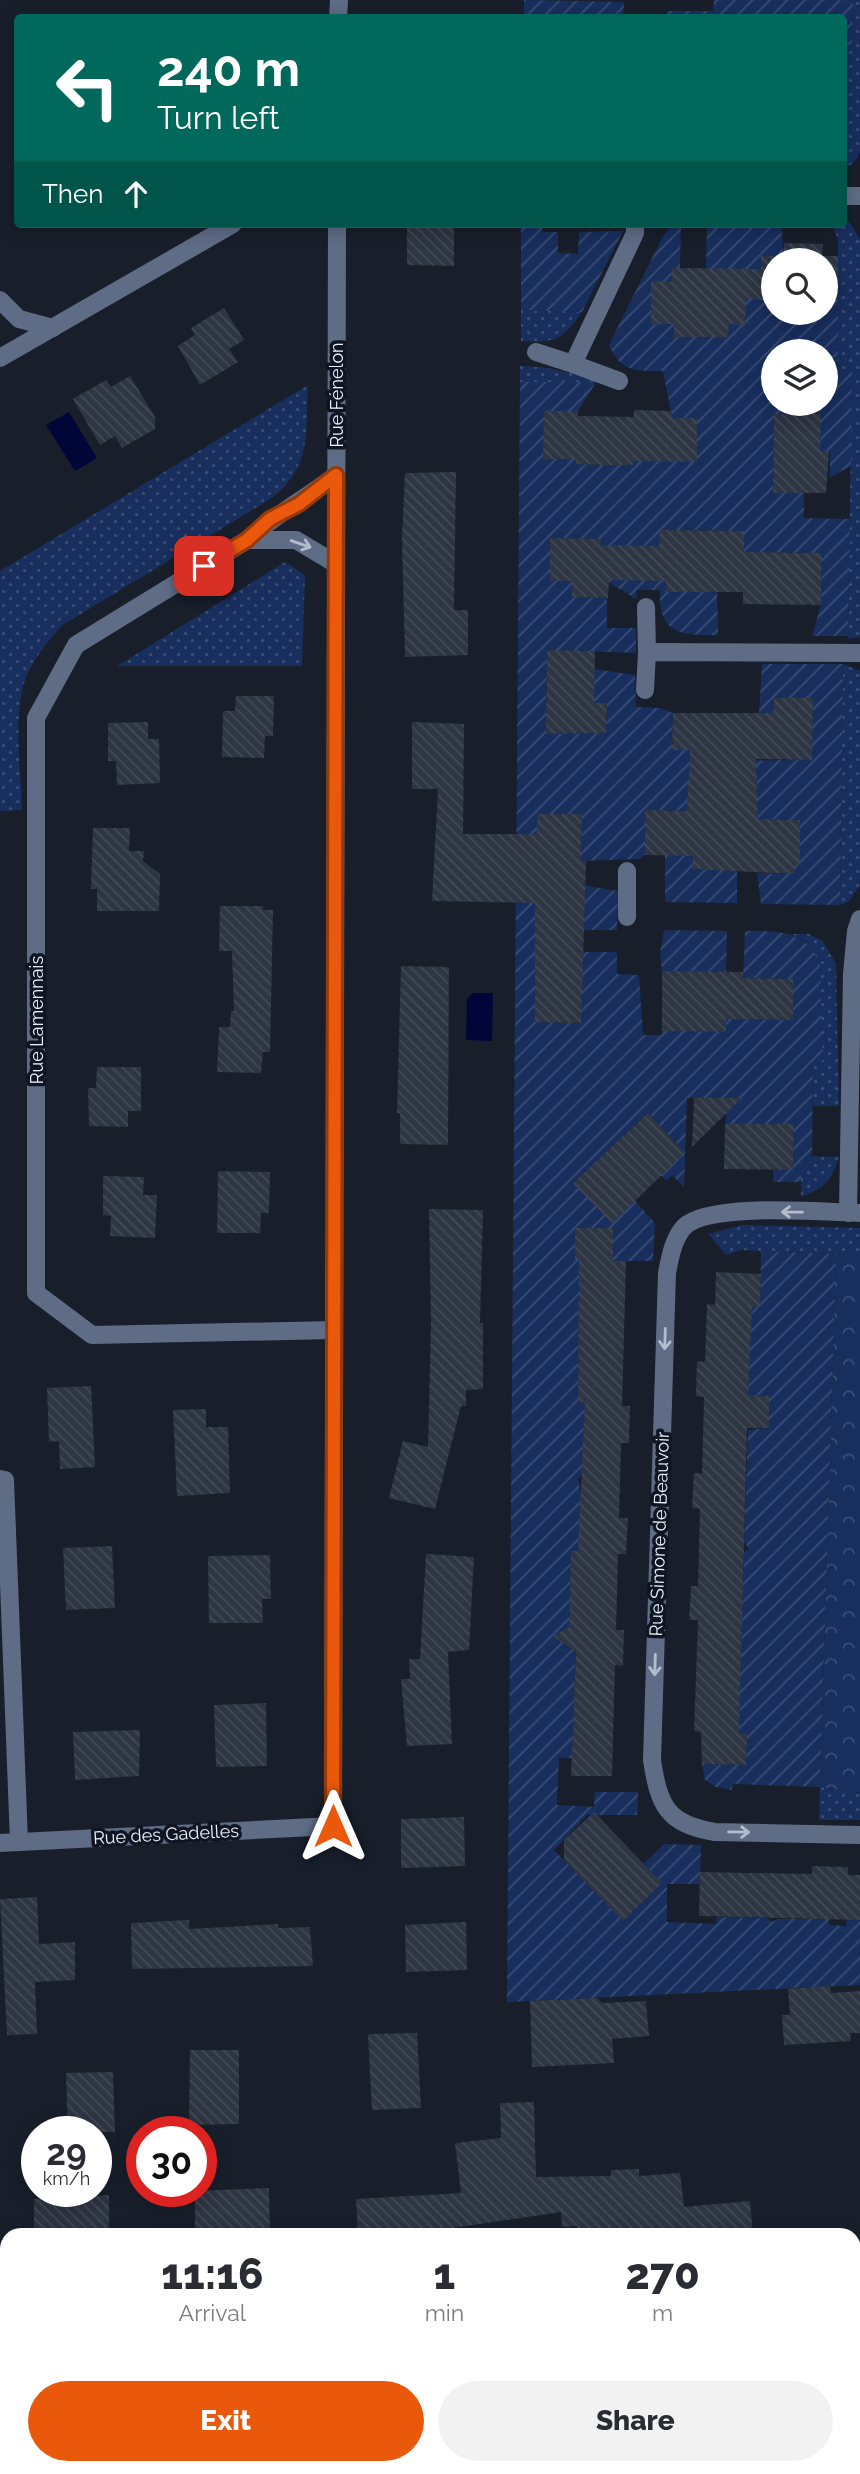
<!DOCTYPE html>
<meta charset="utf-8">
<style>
:root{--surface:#fff;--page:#f2f2f3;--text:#2b2b33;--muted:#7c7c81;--accent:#ea580c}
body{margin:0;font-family:Raleway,sans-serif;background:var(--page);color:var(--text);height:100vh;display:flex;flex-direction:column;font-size:26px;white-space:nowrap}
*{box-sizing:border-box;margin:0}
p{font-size:23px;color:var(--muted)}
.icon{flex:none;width:38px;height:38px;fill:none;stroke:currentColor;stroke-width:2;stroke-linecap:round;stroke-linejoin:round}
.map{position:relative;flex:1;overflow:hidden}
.side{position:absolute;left:0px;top:2228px;width:861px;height:247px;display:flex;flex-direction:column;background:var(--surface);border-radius:21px 21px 0 0;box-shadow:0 4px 18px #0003}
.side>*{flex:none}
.hud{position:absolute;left:14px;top:14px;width:833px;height:214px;border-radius:7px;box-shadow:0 4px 18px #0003;background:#00695c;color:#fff;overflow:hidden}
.buttons{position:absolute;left:761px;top:248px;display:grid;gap:14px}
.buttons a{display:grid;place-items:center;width:77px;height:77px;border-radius:50%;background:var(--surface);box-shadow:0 4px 18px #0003;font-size:35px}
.speed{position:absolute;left:21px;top:2116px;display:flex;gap:14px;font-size:35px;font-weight:700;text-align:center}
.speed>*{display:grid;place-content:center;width:91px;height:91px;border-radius:50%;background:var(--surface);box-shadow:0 4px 18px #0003;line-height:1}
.speed small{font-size:18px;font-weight:400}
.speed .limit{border:10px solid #d22;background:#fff;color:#111}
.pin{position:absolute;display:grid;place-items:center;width:60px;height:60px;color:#fff;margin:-30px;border-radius:14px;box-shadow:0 4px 10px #0006}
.me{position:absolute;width:77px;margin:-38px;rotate:0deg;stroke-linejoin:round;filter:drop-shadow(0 0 5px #0008)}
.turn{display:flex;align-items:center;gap:24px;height:147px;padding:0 28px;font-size:32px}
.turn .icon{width:91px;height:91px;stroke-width:2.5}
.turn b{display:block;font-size:49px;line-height:60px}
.then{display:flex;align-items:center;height:66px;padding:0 28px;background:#0003;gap:14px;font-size:26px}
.eta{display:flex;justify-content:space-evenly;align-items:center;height:119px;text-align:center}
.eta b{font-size:42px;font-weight:800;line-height:49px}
.action{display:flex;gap:14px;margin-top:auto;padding:14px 28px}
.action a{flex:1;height:80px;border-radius:42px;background:var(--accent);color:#fff;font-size:28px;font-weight:800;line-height:80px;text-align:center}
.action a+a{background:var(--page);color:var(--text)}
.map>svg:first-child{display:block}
.grass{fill:url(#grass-dots)}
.forest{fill:url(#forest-crowns)}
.garden{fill:url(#garden-furrows);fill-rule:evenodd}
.water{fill:#000638}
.building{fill:url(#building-back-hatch)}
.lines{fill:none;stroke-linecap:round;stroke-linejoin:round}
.minor{stroke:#5f6c86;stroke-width:18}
.oneway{stroke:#b4bccc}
.route-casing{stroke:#983908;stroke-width:18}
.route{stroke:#ea580c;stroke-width:12}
.labels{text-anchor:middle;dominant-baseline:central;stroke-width:7;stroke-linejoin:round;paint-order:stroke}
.street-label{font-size:18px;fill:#ecf1fb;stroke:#0f1522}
</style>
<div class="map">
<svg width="860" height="2474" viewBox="0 0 860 2474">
<defs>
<pattern id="grass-dots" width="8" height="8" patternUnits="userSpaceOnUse" patternTransform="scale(1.75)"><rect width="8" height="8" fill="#182e5d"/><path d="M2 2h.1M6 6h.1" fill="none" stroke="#3a4d75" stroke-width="1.8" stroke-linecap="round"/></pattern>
<pattern id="forest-crowns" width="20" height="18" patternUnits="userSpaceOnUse" patternTransform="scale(1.75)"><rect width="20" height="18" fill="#182e5d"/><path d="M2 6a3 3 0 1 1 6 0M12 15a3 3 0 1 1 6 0" fill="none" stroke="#3a4d75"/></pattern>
<pattern id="garden-furrows" width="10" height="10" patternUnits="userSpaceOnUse" patternTransform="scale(1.75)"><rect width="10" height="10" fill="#182e5d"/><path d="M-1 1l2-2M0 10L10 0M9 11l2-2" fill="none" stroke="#3a4d75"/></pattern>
<pattern id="building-back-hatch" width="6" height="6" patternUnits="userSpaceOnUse" patternTransform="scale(1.75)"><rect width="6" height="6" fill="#2e3543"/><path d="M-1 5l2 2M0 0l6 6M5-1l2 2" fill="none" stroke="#424956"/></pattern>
</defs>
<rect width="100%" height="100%" fill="#181f2b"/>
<!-- grass -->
<g class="grass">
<path d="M853 0H860V152L854 162 844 170V45H852Z"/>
<path d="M844 219 851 224 860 240V637L848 639 852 373 837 372 838 239 831 224H844Z"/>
<path d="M521 310 582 312C562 340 555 343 521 341Z"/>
<path d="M520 366 542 367 590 377 596 382H520Z"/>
<path d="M308 385C305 434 313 465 272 498L61 626C48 642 32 660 25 680 13 716 21 772 22 810L0 811V571Z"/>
<path d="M285 562 305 575 302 666H117Z"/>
<path d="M843 664 860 671V885L848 902 840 905Z"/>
<path d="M792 934H809L823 941 836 964 839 1106H813V1061L823 1060 805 941Z"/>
<path d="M812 1156 839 1157C832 1180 823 1189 801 1197V1170Z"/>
<path d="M742 1225 860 1228V1255L741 1250 726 1255 708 1234Z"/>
<path d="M820 1787 860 1793V1820H819Z"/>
</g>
<!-- forest -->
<path class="forest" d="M836 1254 860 1255V1793L820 1787Z"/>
<!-- garden -->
<g class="garden">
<path d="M524 0 623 2 629 0 624 2 623 17 524 18Z"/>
<path d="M714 0H853L852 45H844V18L663 17 668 11H713Z"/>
<path d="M521 224H542V232H558V253L578 254 579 232 623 231 582 312 521 310Z"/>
<path d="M673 224H681L680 268 672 269V282H651V324H674L675 337H728L729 324H745L746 282 706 269 707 224H781L784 256H761L762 300H773L774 313H826V301L838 300 837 372H852L851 466 830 477V451H820V414H774L773 492 804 493V518L850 519 848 636H812L821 605 822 553 744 552 743 531 660 530 659 580 666 581 665 592 717 582 718 635C681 635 658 635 660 590H637L636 599 608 582 601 539 550 538V581H572V597L607 598V628H636V653L547 650 546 734 606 733 607 704 594 703V669L635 675 636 707 660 708 673 713 672 750H690V761L811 760 813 699 774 698 773 713H759L762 664H843L840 905 761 904 757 873 794 874 795 865H800V820L758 819 738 812 646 810 645 855 639 859 581 861 582 814H537L576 884 618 891 617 930H582L535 953V1022L581 1023 582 952H617V974L639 975 643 1035H662V1024L689 1031 725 1032 726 1019 792 1020V979L743 978 745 931C778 931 807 930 820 964L823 1061H813L812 1156 801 1170V1182H773V1170H793L794 1124 726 1138V1098H687L684 1187 672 1175 666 1181 656 1169 679 1146 648 1113 624 1135 640 1153 613 1177 597 1161 573 1183 629 1194 655 1223 653 1261H613V1228L575 1229V1259L596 1262 602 1297H579L578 1402 585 1403 582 1473 578 1479 593 1551 571 1552 569 1627 564 1644 576 1648 572 1758H559L557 1805 594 1807 595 1792H638L637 1815H587L554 1850 623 1920 637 1870 664 1844 701 1845 700 1884H667V1922L716 1924 717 1917 767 1918 772 1922 778 1919H810L829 1897V1925L846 1926 847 1919 860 1920V1985L507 2002 520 382H596L578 411H544V459H576V464L632 465 633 447 696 462 697 419 672 418 663 371C637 371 620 372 609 345L662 238ZM774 352H826V404H774Z"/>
<path d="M665 855 693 856V869H737V903L665 902Z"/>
<path d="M664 930 727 931 726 972 662 971 660 953Z"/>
<path d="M761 1251 836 1254 820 1787 733 1784 732 1790 716 1787 705 1780 702 1764 746 1765 747 1734 725 1733 739 1716 744 1552 749 1549 744 1542 748 1430 769 1428V1396L748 1395 751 1324 739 1306H760Z"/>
</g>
<!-- water -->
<g class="water">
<path d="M69 412 97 458 75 471 46 425Z"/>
<path d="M473 993H493L492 1041 466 1040 467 999Z"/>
</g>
<!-- building -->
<g class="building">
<path d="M407 224H454V266L407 265Z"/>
<path d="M784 243 823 244 822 256H838V300L826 301V261H774V300H746L745 325 729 324 728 337H674V324H651V281L672 282V268L761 269V256H784Z"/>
<path d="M224 308 244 340 229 349 238 362 200 385 178 346 195 335 191 328Z"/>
<path d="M130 376 155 417V429L122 448 115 436 100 445 73 399 106 380 111 387Z"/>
<path d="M634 410 672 411V418H697V462L633 461V465H607L576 464V459H543L544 411H578V416L634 417Z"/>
<path d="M774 414H821L820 451H829L826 493H773Z"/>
<path d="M456 472 454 610H468V655L405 657 402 539 405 473Z"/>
<path d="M660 530 744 531V552L822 553 821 605 743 604V592H665L666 581 609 580 608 598 572 597V581H550V538L601 539V545L659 546Z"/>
<path d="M547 650 595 651 594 703H607L606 733 546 734Z"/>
<path d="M236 696H274L273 736H265L264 758 222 757 223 711H235Z"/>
<path d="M774 698H813L812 760 756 759 758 819 800 820V865H795V874L693 869V856L645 855V810L687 811 690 750H672L673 713H773Z"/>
<path d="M148 722V739H159L160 783 117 785 116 761H108V723Z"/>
<path d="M412 722 464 724 463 834H537V814H582L581 861H586L581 1023 535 1022V903L432 901 438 789H412Z"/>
<path d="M93 828H130L129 851H144L143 861 160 874 159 911H97V889H91Z"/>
<path d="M220 906H263V910H273L270 1052H263L261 1073 217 1072 219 1027H230L231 1011H234L232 951H219Z"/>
<path d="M401 966 449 967 448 1145 400 1144V1113H397Z"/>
<path d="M662 971 743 972V978L793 979V1020L726 1019V1032L662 1031Z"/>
<path d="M97 1067H141V1111H128V1127L89 1126 88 1088H96Z"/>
<path d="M694 1098H742L692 1147Z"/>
<path d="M648 1113 685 1153 612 1223 573 1183Z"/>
<path d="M725 1124H794L793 1170 724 1169Z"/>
<path d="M218 1171 270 1172 269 1213H261L260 1233H217Z"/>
<path d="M103 1176 144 1177 143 1195H157L155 1238 110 1236 111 1216 103 1215Z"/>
<path d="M429 1209 483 1210 480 1323H483V1389L466 1390V1406H461L435 1509 389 1498 403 1441 428 1447 431 1323Z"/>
<path d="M575 1228H613V1261H626L622 1406H630L629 1443H621L619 1518H628L626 1554H618L616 1630H624L623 1666 615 1665 612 1776H571L576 1652 553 1636 569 1627 571 1551H578L585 1403 578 1402 579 1260H575Z"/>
<path d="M716 1272 761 1274 760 1307H752L748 1395 769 1396V1428H747L739 1733 747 1734 746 1765 702 1764 701 1732 694 1731 698 1620H689L691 1586H698L700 1509 692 1508 694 1473 702 1474 704 1397 696 1396 697 1361 705 1362 707 1304 715 1305Z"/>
<path d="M91 1386 95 1467 60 1469 59 1441 49 1442 47 1388Z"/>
<path d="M206 1409V1427H228L230 1493 177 1496 173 1410Z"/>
<path d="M112 1546 115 1608 66 1610 63 1548Z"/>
<path d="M426 1554 474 1557 469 1650 448 1652 452 1744 407 1746 401 1679H410L409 1659H420Z"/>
<path d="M270 1555 271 1599H262L263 1623H209L208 1556Z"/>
<path d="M266 1703 267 1766 216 1767 214 1705Z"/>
<path d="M137 1730H140L139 1776 75 1780 73 1732Z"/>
<path d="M594 1812 662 1883 623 1921 564 1860V1840Z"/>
<path d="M464 1817 465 1866 401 1868V1819Z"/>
<path d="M812 1866 848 1867V1875H860V1920L699 1916 700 1872 812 1874Z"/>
<path d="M37 1897 39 1944 75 1942V1980L35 1982 37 2034 7 2035 0 1899Z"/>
<path d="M189 1920V1929L278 1924V1928L310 1927 313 1966 132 1969 131 1923Z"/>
<path d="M466 1922 467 1970 406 1972 405 1925Z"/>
<path d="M830 1986 831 1993 860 1991V2033H850L851 2041 784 2045 782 2015H790L788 1989Z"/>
<path d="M597 1998 602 2003 646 2001 649 2036 612 2039 614 2063 532 2067 530 2001Z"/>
<path d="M417 2033 421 2108 372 2110 368 2034Z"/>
<path d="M190 2050H239V2124L189 2125Z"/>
<path d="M113 2072 115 2132H68L66 2073Z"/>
<path d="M534 2102 536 2177 611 2176V2170L639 2169V2176L680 2173 684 2207 750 2201 753 2235H577V2226L562 2227 561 2212 433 2231V2235H358L356 2199 461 2193 455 2143 501 2138 500 2103Z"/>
<path d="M269 2188 270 2235H195V2191Z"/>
<path d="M109 2195V2235H34V2199Z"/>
</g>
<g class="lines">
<!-- minor -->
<g class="minor">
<path d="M338 18 339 0"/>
<path d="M844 196H860"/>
<path d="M0 300 19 319 53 328"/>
<path d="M536 352 573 364"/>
<path d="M0 358 233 224"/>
<path d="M619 381 573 364 635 233V224"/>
<path d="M336 475C307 498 274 515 247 540H296L336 564"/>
<path d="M247 540 76 645 36 718V1293L92 1335 334 1330"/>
<path d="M646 607 647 652"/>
<path d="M645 690 647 652 860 653"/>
<path d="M627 917V871"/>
<path d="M848 1213 852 974 856 931 860 919"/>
<path d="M860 1213C823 1212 708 1202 684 1227 673 1239 670 1258 667 1273L652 1760C659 1806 667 1824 715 1832L860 1835"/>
<path d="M0 1479 5 1480 19 1842"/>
<path d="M0 1843 333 1826 337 224"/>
<path d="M854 2301H860"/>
<path d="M0 2339H7"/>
<path d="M487 2468 488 2474"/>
</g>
</g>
<!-- one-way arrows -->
<defs><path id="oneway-shaft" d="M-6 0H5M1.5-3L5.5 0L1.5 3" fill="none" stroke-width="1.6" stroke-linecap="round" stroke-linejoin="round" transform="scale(1.75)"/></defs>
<g class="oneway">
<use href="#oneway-shaft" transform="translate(301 544) rotate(19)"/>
<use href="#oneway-shaft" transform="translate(792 1212) rotate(-179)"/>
<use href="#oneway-shaft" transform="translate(665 1339) rotate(92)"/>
<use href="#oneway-shaft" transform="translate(655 1665) rotate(92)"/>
<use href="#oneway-shaft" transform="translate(739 1832) rotate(1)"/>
</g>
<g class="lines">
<!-- route casing -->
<g class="route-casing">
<path id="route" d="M204 566 247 540 270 519 299 504 336 475 333 1826"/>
</g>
<!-- route -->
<use href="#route" class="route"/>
</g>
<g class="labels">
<!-- street labels -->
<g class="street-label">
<text transform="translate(336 395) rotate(-90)">Rue Fénelon</text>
<text transform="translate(36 1020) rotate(-90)">Rue Lamennais</text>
<text transform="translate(659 1534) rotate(-88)">Rue Simone de Beauvoir</text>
<text transform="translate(166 1834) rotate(-3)">Rue des Gadelles</text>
</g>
</g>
</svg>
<div class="buttons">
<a><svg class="icon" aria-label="search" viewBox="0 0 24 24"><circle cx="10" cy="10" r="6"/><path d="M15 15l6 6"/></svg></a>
<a><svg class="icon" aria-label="layers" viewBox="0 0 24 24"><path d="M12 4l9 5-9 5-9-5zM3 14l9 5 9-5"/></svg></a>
</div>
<div class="speed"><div>29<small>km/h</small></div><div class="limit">30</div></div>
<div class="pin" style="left:204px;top:566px;background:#d93025"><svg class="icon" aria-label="arrive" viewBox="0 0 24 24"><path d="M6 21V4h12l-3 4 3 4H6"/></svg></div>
<svg class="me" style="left:333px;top:1826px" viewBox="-20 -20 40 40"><path d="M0-17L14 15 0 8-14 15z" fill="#ea580c" stroke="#fff" stroke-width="4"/></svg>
<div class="hud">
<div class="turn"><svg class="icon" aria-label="left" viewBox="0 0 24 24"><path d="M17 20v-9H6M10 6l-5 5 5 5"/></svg><div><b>240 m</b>Turn left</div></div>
<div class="then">Then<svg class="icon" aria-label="ahead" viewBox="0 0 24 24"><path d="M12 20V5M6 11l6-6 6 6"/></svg></div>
</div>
<section class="side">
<div class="eta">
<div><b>11:16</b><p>Arrival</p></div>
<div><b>1</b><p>min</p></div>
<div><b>270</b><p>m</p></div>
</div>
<div class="action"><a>Exit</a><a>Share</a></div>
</section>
</div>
